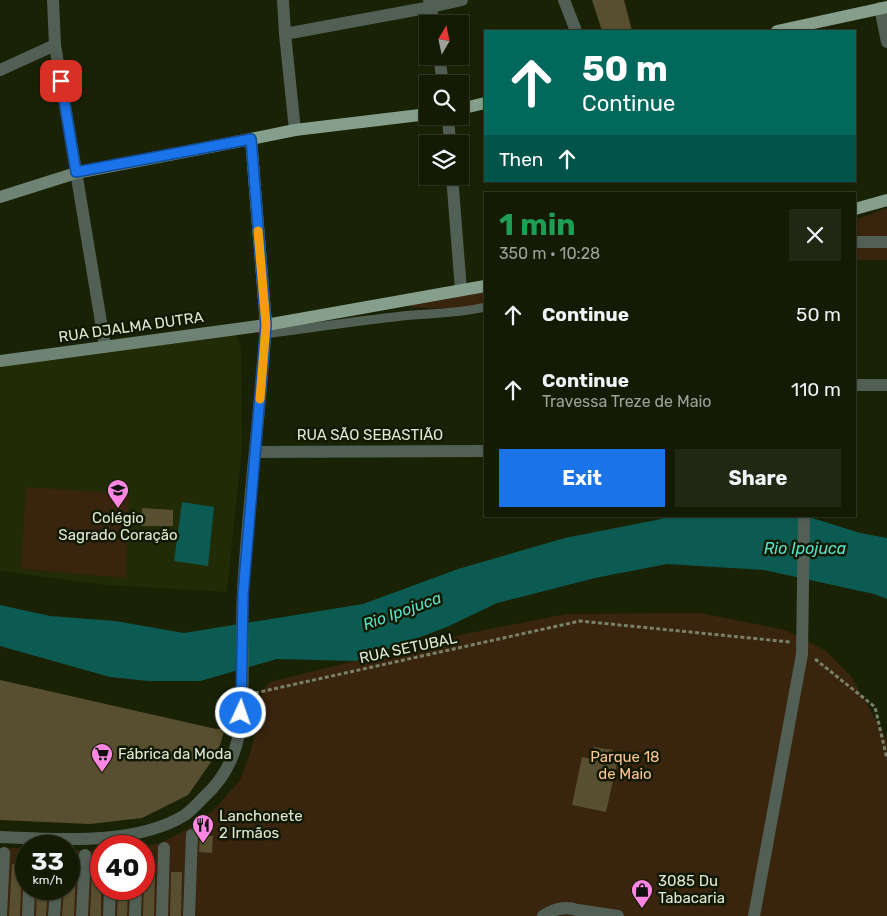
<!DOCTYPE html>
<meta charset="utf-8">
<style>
:root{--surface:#141a04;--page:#212713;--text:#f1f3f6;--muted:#9da19a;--line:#333826;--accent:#1a73e8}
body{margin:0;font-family:Rubik,sans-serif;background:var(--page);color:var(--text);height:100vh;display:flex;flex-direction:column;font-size:19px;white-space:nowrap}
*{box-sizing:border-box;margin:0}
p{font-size:16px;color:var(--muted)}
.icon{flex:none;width:28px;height:28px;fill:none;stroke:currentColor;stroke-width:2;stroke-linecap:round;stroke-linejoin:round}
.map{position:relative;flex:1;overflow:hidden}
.panel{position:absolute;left:484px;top:192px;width:372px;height:325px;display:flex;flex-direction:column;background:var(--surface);border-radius:0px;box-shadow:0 1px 4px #0004,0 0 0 1px var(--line)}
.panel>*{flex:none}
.banner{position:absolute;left:484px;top:30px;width:372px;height:152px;border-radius:0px;box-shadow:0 1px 4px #0004,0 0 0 1px var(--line);background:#00695c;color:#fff;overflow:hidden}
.needle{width:32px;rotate:9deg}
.fabs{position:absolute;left:419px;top:15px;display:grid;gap:10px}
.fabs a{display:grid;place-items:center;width:50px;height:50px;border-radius:0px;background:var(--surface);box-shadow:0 1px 4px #0004,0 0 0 1px var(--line);font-size:25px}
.speed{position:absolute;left:15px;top:835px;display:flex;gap:10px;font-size:25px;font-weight:700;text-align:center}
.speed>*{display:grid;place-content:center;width:65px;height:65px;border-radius:50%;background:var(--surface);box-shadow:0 1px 4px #0004,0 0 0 1px var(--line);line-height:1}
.speed small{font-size:12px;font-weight:400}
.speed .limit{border:8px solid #d22;background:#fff;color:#111}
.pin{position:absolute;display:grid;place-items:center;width:42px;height:42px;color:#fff;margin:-21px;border-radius:10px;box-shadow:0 2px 8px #0006}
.me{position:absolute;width:55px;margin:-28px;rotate:3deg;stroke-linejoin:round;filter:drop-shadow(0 0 4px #0008)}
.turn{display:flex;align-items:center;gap:18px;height:105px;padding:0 15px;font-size:22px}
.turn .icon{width:65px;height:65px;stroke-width:2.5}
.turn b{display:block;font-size:35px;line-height:42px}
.then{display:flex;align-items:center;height:48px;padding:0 15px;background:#0003;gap:10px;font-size:19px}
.round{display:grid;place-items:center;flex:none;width:52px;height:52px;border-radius:0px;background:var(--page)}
.headline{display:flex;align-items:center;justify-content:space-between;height:85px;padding:0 15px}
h1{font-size:30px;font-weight:700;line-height:38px;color:#1e9e55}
.cta{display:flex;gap:10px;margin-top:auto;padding:10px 15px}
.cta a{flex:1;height:58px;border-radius:0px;background:var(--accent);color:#fff;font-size:20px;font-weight:700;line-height:58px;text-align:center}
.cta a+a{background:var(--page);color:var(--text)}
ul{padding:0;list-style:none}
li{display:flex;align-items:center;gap:15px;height:75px;padding:0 15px}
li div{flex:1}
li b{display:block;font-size:19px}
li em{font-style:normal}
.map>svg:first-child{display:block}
.built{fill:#212b06}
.green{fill:#39240e}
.water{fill:#0c5b52}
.building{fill:#584f30}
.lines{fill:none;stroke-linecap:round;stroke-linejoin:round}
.path{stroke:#798069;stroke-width:3;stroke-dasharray:4 2.5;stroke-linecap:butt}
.service{stroke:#525f55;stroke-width:9}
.pedestrian{stroke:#525f55;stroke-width:12}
.minor{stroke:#525f55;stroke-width:12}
.tertiary{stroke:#525f55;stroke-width:12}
.secondary{stroke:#6e8374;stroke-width:12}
.primary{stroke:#859f8c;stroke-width:12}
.pedestrian-bridge{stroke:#525f55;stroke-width:12}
.route-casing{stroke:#114b97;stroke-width:12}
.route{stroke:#1a73e8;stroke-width:9}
.slow{stroke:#f59e0b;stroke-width:9}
.labels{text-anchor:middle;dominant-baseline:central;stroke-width:5;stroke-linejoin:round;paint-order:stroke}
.street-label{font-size:15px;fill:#e2e8d7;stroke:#111900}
.poi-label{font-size:15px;fill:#e2e8d7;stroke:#111900;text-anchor:start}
.park-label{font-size:15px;fill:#fcc693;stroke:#111900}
.water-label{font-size:16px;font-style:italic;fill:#5ae1ce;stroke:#111900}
</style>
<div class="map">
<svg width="887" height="916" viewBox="0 0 887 916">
<rect width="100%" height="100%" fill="#1a2206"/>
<!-- built -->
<path class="built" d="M233 333 238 338 241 348 242 447 227 592 105 585 0 571V363Z"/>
<!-- green -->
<g class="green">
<path d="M887 208V260H855V220Z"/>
<path d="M485 291V304L452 309 409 307 413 304Z"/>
<path d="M26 487 129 494 126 578 21 569Z"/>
<path d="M700 613 785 630 826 651 851 676 887 740V916H0V848H26V889H69V850L101 851V889H144V846H141L161 843 186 830 215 809 240 780 250 753 258 724 263 691 270 682 450 637 566 614Z"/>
</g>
<!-- water -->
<g class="water">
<path d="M182 502 214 507 208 566 174 561Z"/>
<path d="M670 516H806L860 533 887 538V599L874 594 764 570 667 564 595 578 497 603 447 627 356 661 277 659 200 681H148L110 677 0 646V605L50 616 115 621 184 633 363 604 458 569 565 538 656 520Z"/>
</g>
<!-- building -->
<g class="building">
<path d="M592 0H624L632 31H602Z"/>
<path d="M142 508 173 510V526H141Z"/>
<path d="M0 680 216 729 225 728 218 752 188 795 142 818 90 824 0 820Z"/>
<path d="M594 747 613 750 611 762 617 763 606 812 572 805 582 757 592 759Z"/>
<path d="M200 835 213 836 212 853 199 852Z"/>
<path d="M12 864 26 865V882L22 884 21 889 20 916H9Z"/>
<path d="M69 867 76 868 74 916H62L64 889H69Z"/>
<path d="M92 868 101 869V916H90Z"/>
<path d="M144 870 155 871 154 916H143Z"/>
<path d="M171 872H182L181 916H170Z"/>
<path d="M37 889H48L46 916H36Z"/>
<path d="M118 889H128L127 916H117Z"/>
</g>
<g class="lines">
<!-- path -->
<g class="path">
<path d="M815 659 875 707 887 759"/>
<path d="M255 693 580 621 790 642"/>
</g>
<!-- service -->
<path class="service" d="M265 334C311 328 356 321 402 316 431 313 456 314 485 307"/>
<!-- pedestrian -->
<g class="pedestrian">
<path d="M880 8 887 42"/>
<path d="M448 116 450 144"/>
<path d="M452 176 461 290"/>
<path d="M855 242H887"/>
<path d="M1 916 4 853"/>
<path d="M28 916 29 889"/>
<path d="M54 916 56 889"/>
<path d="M82 916 85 855"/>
<path d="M109 916 110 889"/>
<path d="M135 916 136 889"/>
<path d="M162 916 164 848"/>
<path d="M189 916 192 835"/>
<path d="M754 916 802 654"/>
</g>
<!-- minor -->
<g class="minor">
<path d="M53 0 55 45 105 346"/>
<path d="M429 0 434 24"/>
<path d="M564 0 576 31"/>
<path d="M285 34 431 7 462 0"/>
<path d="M439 56 443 84"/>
<path d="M0 70 55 45"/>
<path d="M855 385H887"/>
<path d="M255 452 485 451"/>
<path d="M578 910 618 916"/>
<path d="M543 916C558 906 573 905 588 916"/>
</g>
<!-- tertiary -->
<g class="tertiary">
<path d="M283 0 285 34 295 130"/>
<path d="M0 837C57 839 135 846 185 815 192 810 198 803 204 797 224 779 236 755 240 728 246 683 240 638 243 592 248 503 260 415 266 325"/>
</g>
<!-- secondary -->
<g class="secondary">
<path d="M0 197 76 173 251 139"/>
<path d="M0 361 266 325"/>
</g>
<!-- primary -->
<g class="primary">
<path d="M777 31 887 7"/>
<path d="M460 109 485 103"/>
<path d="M428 114 295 130 251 139 266 325 485 286"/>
<path d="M855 209 887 200"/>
</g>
<!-- pedestrian-bridge -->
<path class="pedestrian-bridge" d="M802 654 804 516"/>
</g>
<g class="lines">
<!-- route casing -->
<g class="route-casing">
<path id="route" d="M61 81 76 172 251 139 266 325 243 595 241 713"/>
</g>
<!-- route -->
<use href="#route" class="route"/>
<!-- slow -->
<path class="slow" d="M258 231 266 325 260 399"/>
</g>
<!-- icons -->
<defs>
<g id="school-pin" transform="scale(1.125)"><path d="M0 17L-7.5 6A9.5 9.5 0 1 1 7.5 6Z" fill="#fd86e2" stroke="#111900"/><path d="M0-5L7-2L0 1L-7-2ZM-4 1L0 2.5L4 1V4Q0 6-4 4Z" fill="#111"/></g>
<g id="supermarket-pin" transform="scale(1.125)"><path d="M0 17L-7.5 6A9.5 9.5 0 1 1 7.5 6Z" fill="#fd86e2" stroke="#111900"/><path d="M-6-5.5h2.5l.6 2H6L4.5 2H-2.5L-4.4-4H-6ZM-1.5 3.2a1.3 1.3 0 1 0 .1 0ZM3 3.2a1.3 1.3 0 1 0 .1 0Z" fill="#111"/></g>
<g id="restaurant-pin" transform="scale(1.125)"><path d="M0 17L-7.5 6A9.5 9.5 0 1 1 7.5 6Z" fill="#fd86e2" stroke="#111900"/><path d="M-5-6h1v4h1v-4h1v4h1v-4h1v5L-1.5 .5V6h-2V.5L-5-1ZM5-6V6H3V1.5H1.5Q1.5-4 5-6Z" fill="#111"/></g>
<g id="shop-pin" transform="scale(1.125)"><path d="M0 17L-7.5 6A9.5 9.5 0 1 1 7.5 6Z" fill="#fd86e2" stroke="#111900"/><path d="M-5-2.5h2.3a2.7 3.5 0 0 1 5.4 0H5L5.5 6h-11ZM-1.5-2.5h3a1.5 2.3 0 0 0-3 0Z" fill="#111"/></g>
</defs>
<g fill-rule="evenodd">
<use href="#school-pin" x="118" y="490"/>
<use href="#supermarket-pin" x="102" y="754"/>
<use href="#restaurant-pin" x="203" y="825"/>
<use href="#shop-pin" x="642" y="890"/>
</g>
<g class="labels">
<!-- street labels -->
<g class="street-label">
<text transform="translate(131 327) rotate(-8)">RUA DJALMA DUTRA</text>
<text x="370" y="435">RUA SÃO SEBASTIÃO</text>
<text transform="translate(408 648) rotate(-12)">RUA SETUBAL</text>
</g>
<!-- poi labels -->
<g class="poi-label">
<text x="118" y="518" text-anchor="middle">Colégio<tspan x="118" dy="17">Sagrado Coração</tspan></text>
<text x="118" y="754">Fábrica da Moda</text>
<text x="219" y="816">Lanchonete<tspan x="219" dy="17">2 Irmãos</tspan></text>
<text x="658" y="881">3085 Du<tspan x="658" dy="17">Tabacaria</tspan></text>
</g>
<!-- park labels -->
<g class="park-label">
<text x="625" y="757">Parque 18<tspan x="625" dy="17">de Maio</tspan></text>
</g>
<!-- water labels -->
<g class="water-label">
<text x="805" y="548">Rio Ipojuca</text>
<text transform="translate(402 611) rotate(-20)">Rio Ipojuca</text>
</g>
</g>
</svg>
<div class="fabs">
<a><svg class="needle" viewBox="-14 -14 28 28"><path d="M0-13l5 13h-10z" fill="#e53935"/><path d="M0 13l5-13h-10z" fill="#9da19a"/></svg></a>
<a><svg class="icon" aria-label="search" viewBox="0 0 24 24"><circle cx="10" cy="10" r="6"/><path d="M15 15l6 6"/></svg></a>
<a><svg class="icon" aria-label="layers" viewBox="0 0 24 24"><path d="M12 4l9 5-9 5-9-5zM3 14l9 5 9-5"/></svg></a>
</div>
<div class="speed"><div>33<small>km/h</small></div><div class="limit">40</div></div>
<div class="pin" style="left:61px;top:81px;background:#d93025"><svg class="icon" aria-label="arrive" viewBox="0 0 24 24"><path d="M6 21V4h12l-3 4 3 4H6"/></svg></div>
<svg class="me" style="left:241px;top:713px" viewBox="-20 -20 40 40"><circle r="17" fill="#1a73e8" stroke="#fff" stroke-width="3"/><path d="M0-11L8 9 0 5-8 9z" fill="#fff"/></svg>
<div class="banner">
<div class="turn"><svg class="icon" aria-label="ahead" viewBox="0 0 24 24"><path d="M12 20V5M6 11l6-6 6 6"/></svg><div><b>50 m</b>Continue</div></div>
<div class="then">Then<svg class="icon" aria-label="ahead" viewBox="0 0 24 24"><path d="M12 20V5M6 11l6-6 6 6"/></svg></div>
</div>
<section class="panel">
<div class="headline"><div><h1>1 min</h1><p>350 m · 10:28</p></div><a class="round"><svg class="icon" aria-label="close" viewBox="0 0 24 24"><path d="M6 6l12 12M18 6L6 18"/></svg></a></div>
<ul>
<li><svg class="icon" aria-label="ahead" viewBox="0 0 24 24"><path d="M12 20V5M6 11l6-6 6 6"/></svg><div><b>Continue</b></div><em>50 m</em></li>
<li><svg class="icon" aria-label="ahead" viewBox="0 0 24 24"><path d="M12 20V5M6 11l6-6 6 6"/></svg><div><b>Continue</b><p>Travessa Treze de Maio</p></div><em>110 m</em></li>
</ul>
<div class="cta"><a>Exit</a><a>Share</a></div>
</section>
</div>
